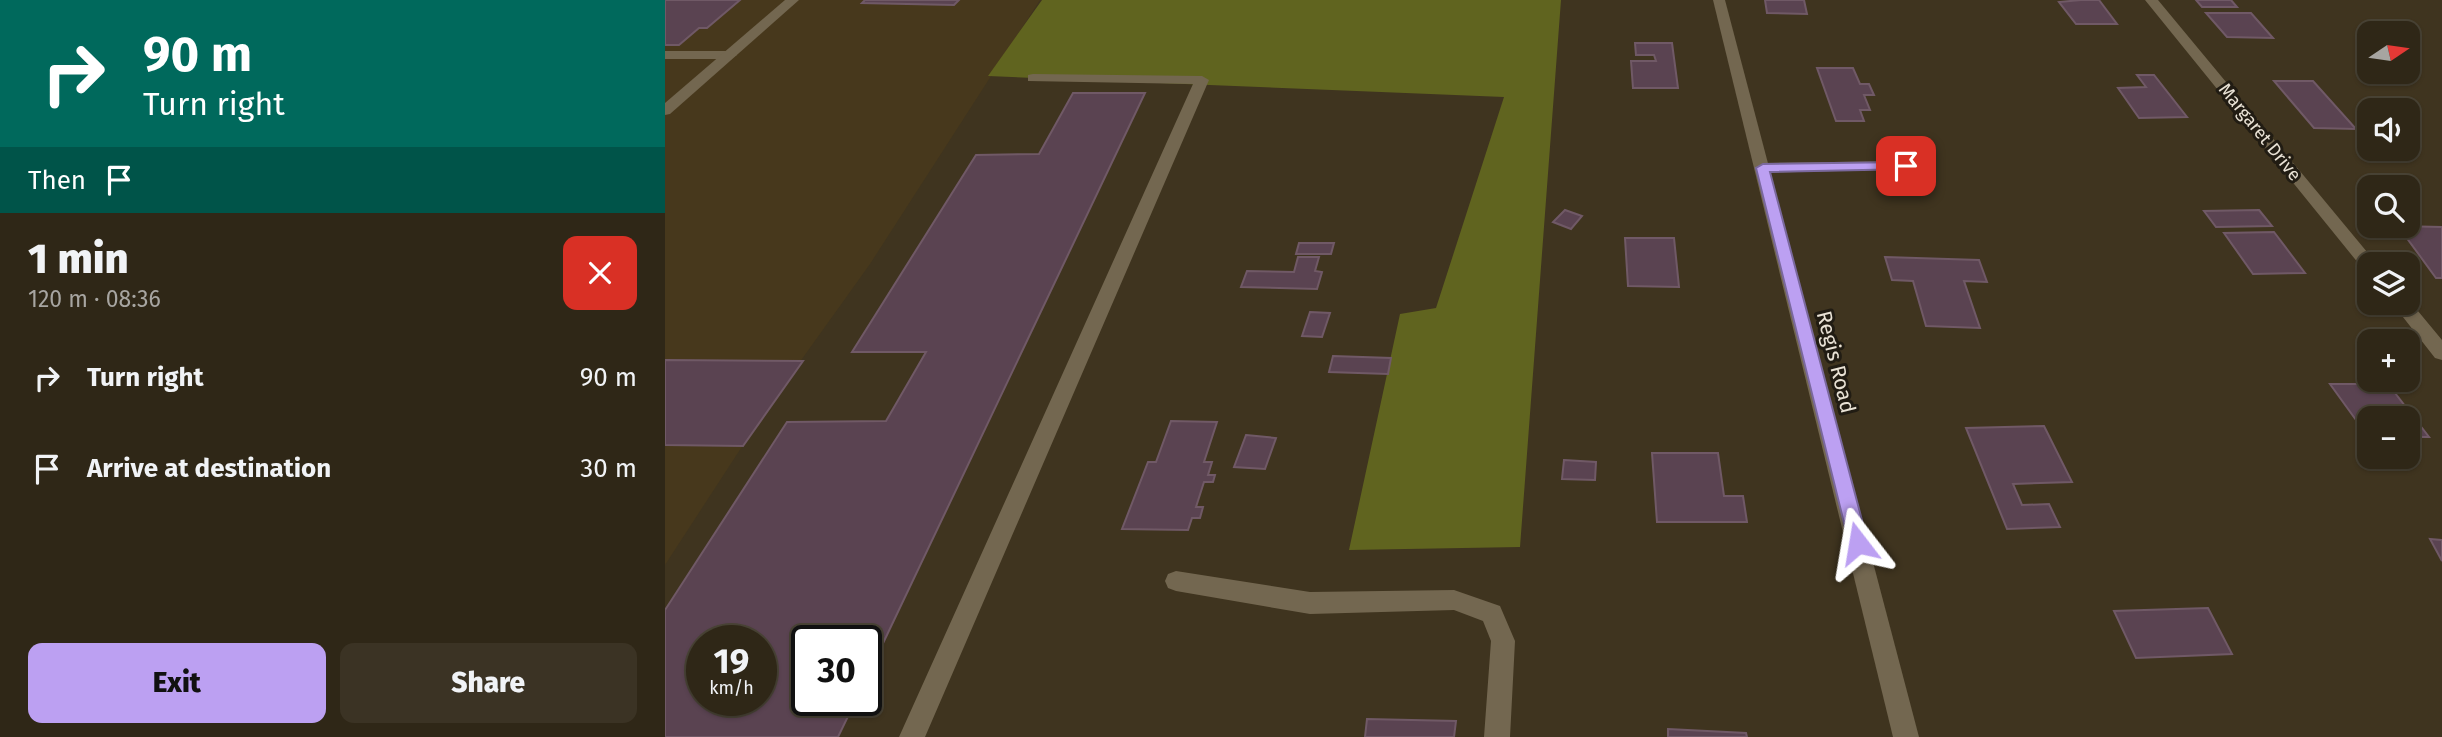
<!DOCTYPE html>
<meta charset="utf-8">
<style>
:root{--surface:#2f2717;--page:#3b3324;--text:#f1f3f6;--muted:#a7a5a1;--line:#4a4436;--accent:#bca0f2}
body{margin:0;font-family:"Fira Sans",sans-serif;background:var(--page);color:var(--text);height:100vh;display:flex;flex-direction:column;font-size:26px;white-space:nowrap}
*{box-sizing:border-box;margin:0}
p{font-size:23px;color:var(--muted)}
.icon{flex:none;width:38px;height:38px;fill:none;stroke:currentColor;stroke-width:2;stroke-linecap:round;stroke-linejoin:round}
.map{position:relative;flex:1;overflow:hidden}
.drawer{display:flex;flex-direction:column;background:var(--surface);width:665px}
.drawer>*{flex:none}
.hud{background:#00695c;color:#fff;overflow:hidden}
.needle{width:46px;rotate:77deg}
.fabs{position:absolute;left:1692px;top:21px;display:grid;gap:14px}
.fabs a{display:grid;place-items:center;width:63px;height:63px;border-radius:14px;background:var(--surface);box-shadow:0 2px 5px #0004,0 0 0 2px var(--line);font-size:35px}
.speed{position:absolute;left:21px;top:625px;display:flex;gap:14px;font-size:35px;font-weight:700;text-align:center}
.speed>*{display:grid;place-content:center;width:91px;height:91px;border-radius:50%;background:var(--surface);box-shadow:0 2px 5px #0004,0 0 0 2px var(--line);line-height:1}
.speed small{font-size:18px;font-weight:400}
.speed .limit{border:4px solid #111;border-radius:10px;background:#fff;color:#111}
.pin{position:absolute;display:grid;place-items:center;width:60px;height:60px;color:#fff;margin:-30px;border-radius:14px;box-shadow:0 4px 10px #0006}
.me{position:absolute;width:77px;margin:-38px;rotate:346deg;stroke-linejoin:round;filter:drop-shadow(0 0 5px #0008)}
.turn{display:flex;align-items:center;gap:24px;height:147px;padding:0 28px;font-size:32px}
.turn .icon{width:91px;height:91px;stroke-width:2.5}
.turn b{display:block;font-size:49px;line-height:60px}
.then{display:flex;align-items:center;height:66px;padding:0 28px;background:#0003;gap:14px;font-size:26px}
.round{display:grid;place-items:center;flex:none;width:74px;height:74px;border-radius:14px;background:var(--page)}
.head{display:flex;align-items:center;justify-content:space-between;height:119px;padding:0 28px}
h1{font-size:42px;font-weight:800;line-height:52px}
.button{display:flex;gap:14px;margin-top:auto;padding:14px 28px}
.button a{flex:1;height:80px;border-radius:14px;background:var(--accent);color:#111;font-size:28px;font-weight:800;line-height:80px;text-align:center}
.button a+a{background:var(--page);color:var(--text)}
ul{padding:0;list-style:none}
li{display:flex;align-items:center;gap:21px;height:91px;padding:0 28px}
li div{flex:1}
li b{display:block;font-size:26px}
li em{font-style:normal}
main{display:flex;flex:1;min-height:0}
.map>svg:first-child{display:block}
.built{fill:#47381c}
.forest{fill:#60641f}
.building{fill:#5a4351;stroke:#705966;stroke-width:2;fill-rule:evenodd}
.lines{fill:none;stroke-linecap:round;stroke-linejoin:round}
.service{fill:#736750;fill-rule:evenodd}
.minor{fill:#736750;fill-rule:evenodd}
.route{fill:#bca0f2;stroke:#7a689d;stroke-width:2}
.labels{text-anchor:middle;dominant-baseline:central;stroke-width:6;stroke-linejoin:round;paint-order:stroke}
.far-street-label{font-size:18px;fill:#e9e2d5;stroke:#211c13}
.street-label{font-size:21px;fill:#e9e2d5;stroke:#211c13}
</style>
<main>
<section class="drawer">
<div class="hud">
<div class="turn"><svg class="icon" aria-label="right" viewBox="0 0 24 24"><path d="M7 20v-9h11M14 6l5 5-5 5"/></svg><div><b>90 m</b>Turn right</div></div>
<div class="then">Then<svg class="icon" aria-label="arrive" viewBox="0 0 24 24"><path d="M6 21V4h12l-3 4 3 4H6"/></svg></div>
</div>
<div class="head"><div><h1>1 min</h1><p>120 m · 08:36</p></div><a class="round" style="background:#d93025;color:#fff"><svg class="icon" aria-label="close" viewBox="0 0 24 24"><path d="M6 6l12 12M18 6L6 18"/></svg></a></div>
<ul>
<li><svg class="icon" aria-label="right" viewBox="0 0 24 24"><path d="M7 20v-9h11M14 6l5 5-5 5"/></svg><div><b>Turn right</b></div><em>90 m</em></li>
<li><svg class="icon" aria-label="arrive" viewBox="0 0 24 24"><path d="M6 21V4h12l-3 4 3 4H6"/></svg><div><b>Arrive at destination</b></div><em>30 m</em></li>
</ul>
<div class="button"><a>Exit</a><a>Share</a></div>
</section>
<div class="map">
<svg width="1777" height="737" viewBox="0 0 1777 737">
<rect width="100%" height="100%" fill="#3f341f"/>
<!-- built -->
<path class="built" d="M0 0H375L205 264 104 405 0 565Z"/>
<!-- forest -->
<path class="forest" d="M377 0H896L855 547 684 550 735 314 771 308 839 97 323 76Z"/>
<!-- building -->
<g class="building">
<path d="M0 0H75L42 28H34L14 45H0Z"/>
<path d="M200 0H294L289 5 197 3Z"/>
<path d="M1100 0H1139L1142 14 1102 13Z"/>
<path d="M1416 0H1434L1452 24H1411L1394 2Z"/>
<path d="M1531 0H1566L1572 7H1537Z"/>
<path d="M1541 13H1586L1608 38 1562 37Z"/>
<path d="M970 43H1007L1013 88H968L966 61H991L989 55H971Z"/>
<path d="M1152 68H1188L1195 84H1204L1209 95H1199L1205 110H1195L1199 121H1171Z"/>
<path d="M1472 75H1489L1522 117 1474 118 1453 88 1481 87Z"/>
<path d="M1609 81H1648L1691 129 1649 128Z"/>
<path d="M408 93H480L201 679V640H142V700H191L173 737H0V610L122 422 221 421 261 352H187L311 155 374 154ZM37 640H96V700H37Z"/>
<path d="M900 210 917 216 906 229 888 222Z"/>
<path d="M1594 210 1607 226 1551 227 1539 211Z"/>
<path d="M1733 226 1777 227V278H1771Z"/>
<path d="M1609 232 1640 273 1588 274 1559 233Z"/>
<path d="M960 238H1009L1014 287 963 286Z"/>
<path d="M634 243H669L666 254H631Z"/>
<path d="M633 257H654L650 271 657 272 652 289 576 287 582 271 629 272Z"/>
<path d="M1220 257 1314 260 1322 282 1299 281 1315 328 1261 326 1248 281 1227 280Z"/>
<path d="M645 312 665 313 657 337 637 336Z"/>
<path d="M668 356 726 358 723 374 664 372Z"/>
<path d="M0 360 138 361 78 446 0 445Z"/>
<path d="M1665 384H1723L1764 437H1743V418H1704V438Z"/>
<path d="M506 421 552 422 539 462H547L543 475H550L548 482H539L531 507H538L535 518H527L523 530 457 529 483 462H491Z"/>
<path d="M1379 426 1407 482 1348 484 1357 505 1384 504 1395 527 1342 529 1301 428Z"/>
<path d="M581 435 611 438 600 469 569 467Z"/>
<path d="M987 453H1053L1059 496H1078L1082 522H992Z"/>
<path d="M899 460 931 462 930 480 897 479Z"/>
<path d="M1765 539 1777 540V561Z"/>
<path d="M1543 608 1567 654 1471 658 1449 611Z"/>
<path d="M702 719 791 721 789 737H700Z"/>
<path d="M1003 729 1081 733 1082 737H1003Z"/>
</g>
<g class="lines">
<!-- service -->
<g class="service">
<path d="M0 51H65L72 55 65 59H0Z"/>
<path d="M368 74 537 76 544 80 260 737H234L528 84 363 81V75Z"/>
<path d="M1241 161 1249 166 1247 169 1098 173 1090 168 1098 163Z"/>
<path d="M511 571 645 592 789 590 835 606 850 641 845 737H819L826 641 818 621 789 610 645 614 511 591 503 588 500 581 503 574Z"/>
</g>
<!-- minor -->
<g class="minor">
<path d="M120 0H134L5 114 0 115V103Z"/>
<path d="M1048 0H1060L1254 737H1228Z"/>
<path d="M1480 0H1493L1712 264H1704V271L1698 269Z"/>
<path d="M1743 299 1777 340V360L1770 358 1727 303H1743Z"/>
</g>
</g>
<!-- route -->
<path class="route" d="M1241 162 1247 166 1246 169 1105 172 1203 543 1200 548H1187L1184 543 1091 168 1098 164Z"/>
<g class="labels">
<!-- far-street labels -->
<g class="far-street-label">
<text transform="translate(1595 132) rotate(51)">Margaret Drive</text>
</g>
<!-- street labels -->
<g class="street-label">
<text transform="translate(1171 362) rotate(76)">Regis Road</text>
</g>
</g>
</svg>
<div class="fabs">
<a><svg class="needle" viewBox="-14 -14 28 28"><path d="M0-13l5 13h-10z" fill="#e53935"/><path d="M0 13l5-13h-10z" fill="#a7a5a1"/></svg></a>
<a><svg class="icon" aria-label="sound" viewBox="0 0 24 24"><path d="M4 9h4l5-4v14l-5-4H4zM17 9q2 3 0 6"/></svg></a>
<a><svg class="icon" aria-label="search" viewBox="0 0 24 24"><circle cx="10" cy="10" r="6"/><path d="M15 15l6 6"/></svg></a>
<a><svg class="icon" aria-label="layers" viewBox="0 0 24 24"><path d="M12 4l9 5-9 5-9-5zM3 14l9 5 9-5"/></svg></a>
<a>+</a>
<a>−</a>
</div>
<div class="speed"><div>19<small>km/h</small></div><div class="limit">30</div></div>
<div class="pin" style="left:1241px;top:166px;background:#d93025"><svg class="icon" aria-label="arrive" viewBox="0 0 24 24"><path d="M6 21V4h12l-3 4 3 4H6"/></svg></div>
<svg class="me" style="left:1193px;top:543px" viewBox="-20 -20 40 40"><path d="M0-17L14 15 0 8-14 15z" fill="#bca0f2" stroke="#fff" stroke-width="4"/></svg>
</div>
</main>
